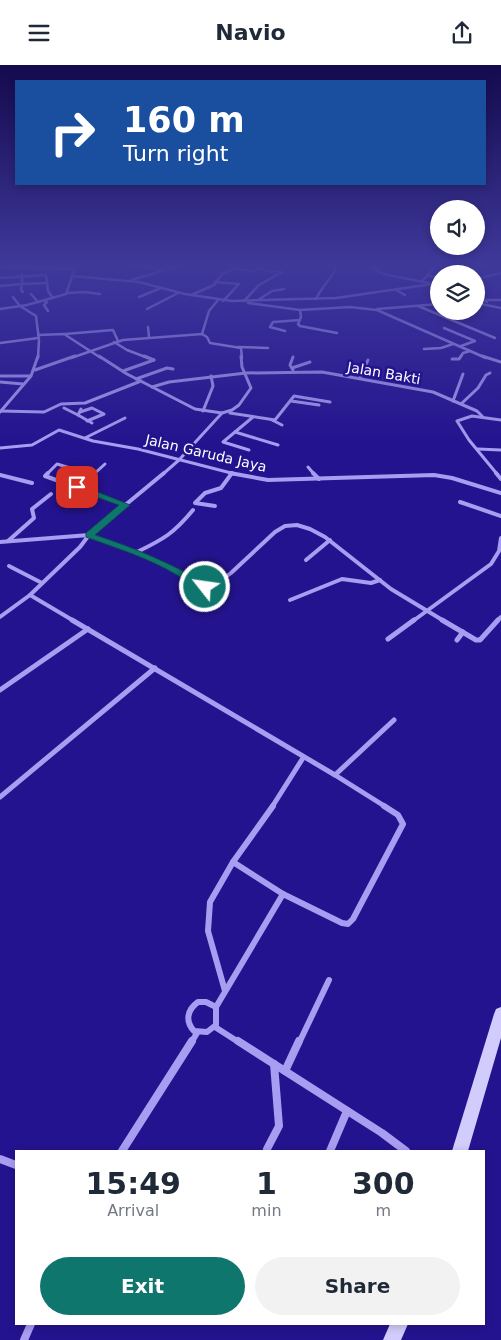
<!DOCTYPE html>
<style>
:root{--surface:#fff;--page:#f2f2f3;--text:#1f2937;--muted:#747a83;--accent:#0f766e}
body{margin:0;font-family:"DejaVu Sans",sans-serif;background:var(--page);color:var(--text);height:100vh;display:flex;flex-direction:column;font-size:19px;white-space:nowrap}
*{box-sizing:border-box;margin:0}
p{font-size:16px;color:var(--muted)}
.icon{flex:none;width:28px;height:28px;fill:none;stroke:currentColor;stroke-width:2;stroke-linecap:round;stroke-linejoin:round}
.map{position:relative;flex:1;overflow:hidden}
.side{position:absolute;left:15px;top:1085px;width:470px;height:175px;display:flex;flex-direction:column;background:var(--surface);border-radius:0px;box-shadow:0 2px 8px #0003}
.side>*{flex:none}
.guide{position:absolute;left:15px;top:15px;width:471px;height:105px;border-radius:0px;box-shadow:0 2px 8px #0003;background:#1a4fa0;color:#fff;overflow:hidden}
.controls{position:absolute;left:430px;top:135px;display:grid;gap:10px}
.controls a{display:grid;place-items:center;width:55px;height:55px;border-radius:50%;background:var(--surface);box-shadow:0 2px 8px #0003;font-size:25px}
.pin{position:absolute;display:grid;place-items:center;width:42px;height:42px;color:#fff;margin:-21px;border-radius:10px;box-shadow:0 2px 8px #0006}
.me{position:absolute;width:55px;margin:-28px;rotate:300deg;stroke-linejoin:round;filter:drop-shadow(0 0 4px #0008)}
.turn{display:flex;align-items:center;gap:18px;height:105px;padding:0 25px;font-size:22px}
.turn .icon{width:65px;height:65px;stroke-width:2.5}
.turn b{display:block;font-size:35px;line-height:42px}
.eta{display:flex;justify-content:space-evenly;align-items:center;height:85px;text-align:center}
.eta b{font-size:30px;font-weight:700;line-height:35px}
.cta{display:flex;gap:10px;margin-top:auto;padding:10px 25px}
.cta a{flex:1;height:58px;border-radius:30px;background:var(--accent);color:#fff;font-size:20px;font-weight:700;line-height:58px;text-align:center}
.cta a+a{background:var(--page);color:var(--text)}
header{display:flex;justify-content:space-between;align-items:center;height:65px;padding:0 25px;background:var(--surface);font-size:22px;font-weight:700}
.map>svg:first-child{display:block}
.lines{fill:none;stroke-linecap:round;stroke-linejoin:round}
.street-far5{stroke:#a89df1;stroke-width:2.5}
.street-far4{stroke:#a89df1;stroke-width:3}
.street-far3{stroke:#a89df1;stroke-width:4}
.street-far2{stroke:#a89df1;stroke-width:5}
.street-far1{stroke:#a89df1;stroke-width:6}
.street{stroke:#a89df1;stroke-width:8}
.secondary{fill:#d2ccfc;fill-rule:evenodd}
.route{fill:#0f766e;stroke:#0a4d48}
.labels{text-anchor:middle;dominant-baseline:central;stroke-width:5;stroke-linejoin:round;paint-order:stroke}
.far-street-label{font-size:14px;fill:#fff;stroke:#24138e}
</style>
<header><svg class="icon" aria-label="menu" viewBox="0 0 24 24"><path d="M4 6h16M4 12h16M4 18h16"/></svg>Navio<svg class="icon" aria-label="share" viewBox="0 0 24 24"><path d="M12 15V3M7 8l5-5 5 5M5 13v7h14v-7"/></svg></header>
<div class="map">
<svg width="501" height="1275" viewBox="0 0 501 1275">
<rect width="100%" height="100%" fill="#24138e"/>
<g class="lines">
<!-- street-far5 -->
<g class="street-far5">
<path d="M135 200 162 205"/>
<path d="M369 200 383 209 434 219"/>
<path d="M446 200V209"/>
<path d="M467 200 477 204"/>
<path d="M0 202 74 204"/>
<path d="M72 211 139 217 185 229 232 236 336 233 439 218"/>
<path d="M427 211 438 212"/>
<path d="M0 213 46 210 48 226 53 233"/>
<path d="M476 214 501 208"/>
<path d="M131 215 183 200"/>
<path d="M423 215 437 200"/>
<path d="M215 217 239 219"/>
<path d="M0 221 22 219V209"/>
<path d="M396 225 405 230"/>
<path d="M23 227 21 225 22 219 47 218"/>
<path d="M67 228 85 227 100 229"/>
<path d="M31 229 38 237"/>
<path d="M191 230 214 220 222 209 235 203 251 206 270 200"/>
<path d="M476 230 487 237"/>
<path d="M13 232 20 241 36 251 39 275 38 293"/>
<path d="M139 232 161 223"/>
<path d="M316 234C322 221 332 213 338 200"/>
<path d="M258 235 272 226 284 224"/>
<path d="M485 235H501"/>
<path d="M45 236 47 237 44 240 48 246"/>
<path d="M223 236 239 219"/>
<path d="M244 236 259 220 282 207 262 205"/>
<path d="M248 238 300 245 350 242 377 245 486 293"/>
<path d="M476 238 501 243"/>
<path d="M418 241 495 273"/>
<path d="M0 244 27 240 66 229 76 200"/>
<path d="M147 244 178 228"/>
<path d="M377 244 439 239"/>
<path d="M300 245 301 252 298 259 300 261 337 268"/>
<path d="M148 262 149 272"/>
<path d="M444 263 475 276 461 281"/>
<path d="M285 266 270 262 273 257 300 255"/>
<path d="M65 269 113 265 118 276"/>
<path d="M202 269 209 246 218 235"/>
<path d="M38 270 64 269 101 293"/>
<path d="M114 277 127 285 148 293"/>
<path d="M0 278 38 273"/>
<path d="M238 282 268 283"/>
<path d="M424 284 441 283 453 279"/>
<path d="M71 293 123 275 202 269 207 272 210 278 241 283 242 293"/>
<path d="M460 293 463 288 470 286"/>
</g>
<!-- street-far4 -->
<g class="street-far4">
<path d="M99 291 127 309 195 344 222 348"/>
<path d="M144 291 154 295"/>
<path d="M482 291 501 297"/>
<path d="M293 292 290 300 293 305"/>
<path d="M452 294H459L461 291"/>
<path d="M292 303 310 297"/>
<path d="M35 305 75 291"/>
<path d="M123 306 154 295"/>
<path d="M0 311H30"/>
<path d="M360 313 368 295"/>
<path d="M136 314 167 303 173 304"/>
<path d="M0 317 23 319"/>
<path d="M152 322 169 317 246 308 322 307 433 327 477 346 482 351"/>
<path d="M291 336 319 340"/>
<path d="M453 336 463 309"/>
<path d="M461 339 478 323 486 310 490 308"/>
<path d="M64 343 78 350"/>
<path d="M81 344 78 350 92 358"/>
<path d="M1 346 44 347 61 339 85 338 141 316"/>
<path d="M203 346 213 321 211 311"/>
<path d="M0 347 31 311 38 291"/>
<path d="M80 347 92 343 104 349 87 356"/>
<path d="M230 348 275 355 294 331 330 337"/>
<path d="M272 355 282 360"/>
<path d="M235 367 278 380"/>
<path d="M85 373 125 353"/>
<path d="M0 383 32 380 59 365 93 376 138 384 235 409"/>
<path d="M478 384 501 385"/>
<path d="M249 385 223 377 253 352"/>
<path d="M308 402 314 409"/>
<path d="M47 409 57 399 90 409"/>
<path d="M94 409 105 399"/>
<path d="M163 409 179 395 222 348 232 345 239 340 251 323 242 302 241 291"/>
<path d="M497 409 469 375 457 356 472 351 501 355"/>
</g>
<!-- street-far3 -->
<g class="street-far3">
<path d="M48 408 45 411 125 440"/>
<path d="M86 408 93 410 95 408"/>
<path d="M230 408 268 415 434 410 452 413 501 428"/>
<path d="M313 408 319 414"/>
<path d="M496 408 501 414"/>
<path d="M0 410 32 418"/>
<path d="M460 437 501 451"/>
<path d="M215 441 195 438 205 428 221 423 232 408"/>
<path d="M8 476 34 453 32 444 51 429"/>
<path d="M0 477 89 470 136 487 176 505 205 522H212L231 508 275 467 285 461 297 460 310 464 325 472 391 524 444 556"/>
<path d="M137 487C164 474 174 468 193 445"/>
<path d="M306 495 330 475"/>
<path d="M9 501 42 518"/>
<path d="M290 535 342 514 371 518 380 515"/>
<path d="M0 552 30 530"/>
<path d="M74 556 30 530 80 482 89 470 164 408"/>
<path d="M413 556 491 499 499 486 501 473"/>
<path d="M497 556 501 552"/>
</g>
<!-- street-far2 -->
<g class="street-far2">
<path d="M72 555 335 710 394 655"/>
<path d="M442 555 476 575H480L498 555"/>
<path d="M388 574 414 555"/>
<path d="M457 575 463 567"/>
<path d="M0 625 88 564"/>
<path d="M335 710 386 742"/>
<path d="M0 732 155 603"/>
<path d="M272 742 303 693"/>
</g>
<!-- street-far1 -->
<g class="street-far1">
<path d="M233 797 283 829"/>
<path d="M225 926 208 866 210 837 233 797 273 741"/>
<path d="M198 937H206L216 942V960L207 967 194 966C185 956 187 945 198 937Z"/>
<path d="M216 942 283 829 342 858 348 859 353 854 403 759 398 750 384 741"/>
<path d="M215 962 240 978"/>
<path d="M191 978 197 968"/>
<path d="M299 978 329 915"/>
</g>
<!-- street -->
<g class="street">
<path d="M238 976 382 1068 406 1086"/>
<path d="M285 1006 299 976"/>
<path d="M267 1084 279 1061 274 999"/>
<path d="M122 1086 192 976"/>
<path d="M330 1086 347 1046"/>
<path d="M0 1094 16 1100"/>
<path d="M24 1275 31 1259"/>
</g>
<!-- secondary -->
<g class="secondary">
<path d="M501 942V973L468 1086H452L494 949 496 944Z"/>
<path d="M390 1259H408L401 1275H383Z"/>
</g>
</g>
<!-- sky -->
<linearGradient id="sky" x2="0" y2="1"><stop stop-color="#140a4e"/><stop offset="0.53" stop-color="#3f399b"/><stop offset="1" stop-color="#3f399b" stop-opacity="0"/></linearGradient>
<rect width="501" height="379" fill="url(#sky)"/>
<!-- route -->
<path class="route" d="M74 420H80L130 440 95 470C135 483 172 499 209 520V524C199 526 186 515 177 510 149 493 116 483 86 472V468L119 440 74 424Z"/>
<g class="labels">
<!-- far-street labels -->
<g class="far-street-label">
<text transform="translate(384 308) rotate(10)">Jalan Bakti</text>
<text transform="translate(206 388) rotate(13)">Jalan Garuda Jaya</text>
</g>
</g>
</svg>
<div class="controls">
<a><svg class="icon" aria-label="sound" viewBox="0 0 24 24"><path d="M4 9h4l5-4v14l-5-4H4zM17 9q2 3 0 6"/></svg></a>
<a><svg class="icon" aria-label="layers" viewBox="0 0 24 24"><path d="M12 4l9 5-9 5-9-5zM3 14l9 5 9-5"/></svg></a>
</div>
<div class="pin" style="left:77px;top:422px;background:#d93025"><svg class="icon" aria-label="arrive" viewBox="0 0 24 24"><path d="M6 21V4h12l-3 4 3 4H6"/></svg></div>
<svg class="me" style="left:205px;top:522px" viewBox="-20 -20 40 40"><circle r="17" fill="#0f766e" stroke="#fff" stroke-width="3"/><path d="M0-11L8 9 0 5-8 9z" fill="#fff"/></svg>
<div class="guide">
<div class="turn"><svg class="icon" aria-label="right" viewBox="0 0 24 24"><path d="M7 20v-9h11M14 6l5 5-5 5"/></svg><div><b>160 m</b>Turn right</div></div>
</div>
<section class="side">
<div class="eta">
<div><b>15:49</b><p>Arrival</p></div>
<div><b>1</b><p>min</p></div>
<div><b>300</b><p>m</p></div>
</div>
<div class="cta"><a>Exit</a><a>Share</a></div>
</section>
</div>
